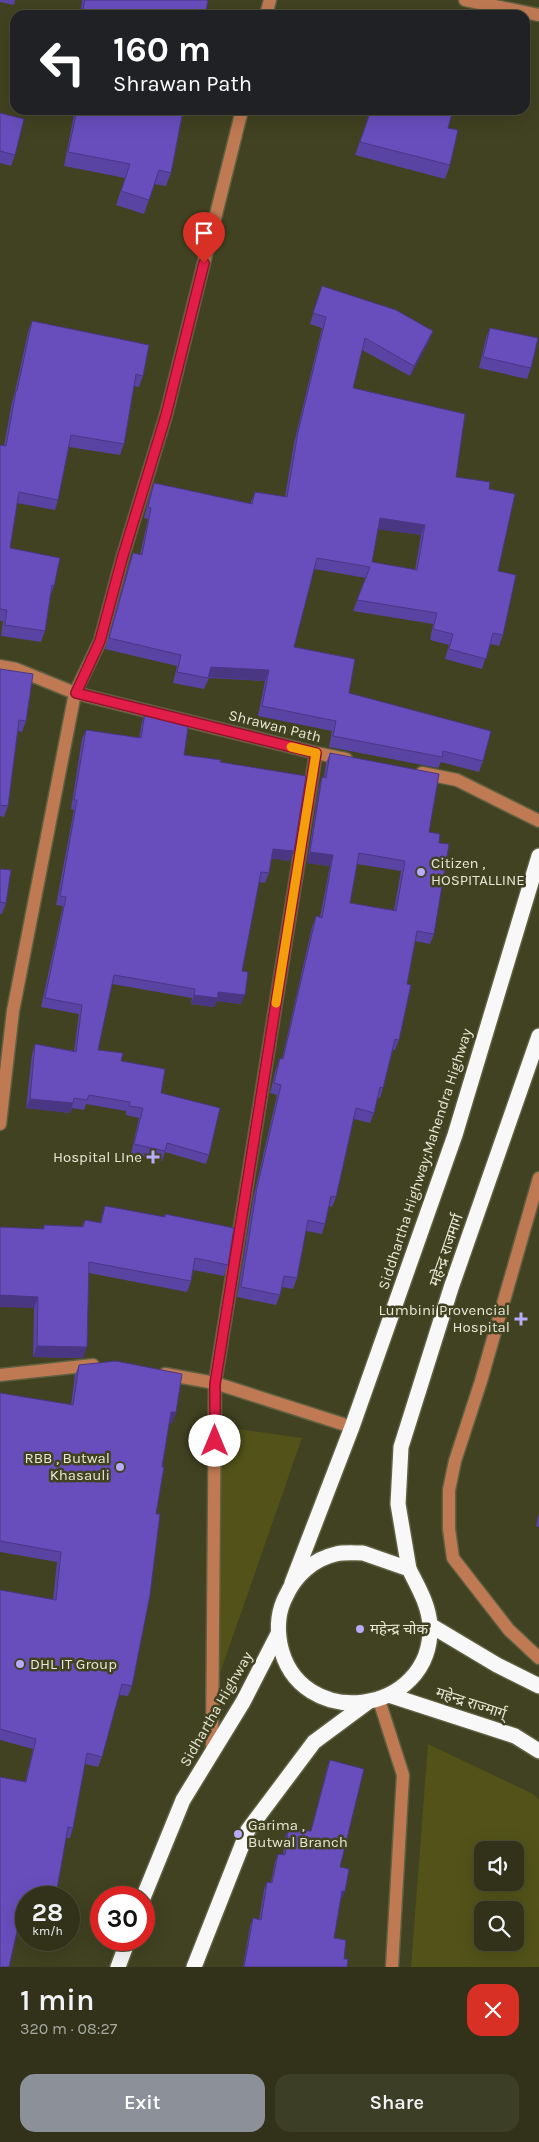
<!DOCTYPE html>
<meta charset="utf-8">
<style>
:root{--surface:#313219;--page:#3d3e26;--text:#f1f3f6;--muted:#a8aaa2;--line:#4c4d38;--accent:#8c9099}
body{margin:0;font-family:Karla,"Noto Sans Devanagari",sans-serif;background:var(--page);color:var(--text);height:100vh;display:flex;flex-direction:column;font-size:19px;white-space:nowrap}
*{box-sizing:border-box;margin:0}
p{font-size:16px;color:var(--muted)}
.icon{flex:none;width:28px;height:28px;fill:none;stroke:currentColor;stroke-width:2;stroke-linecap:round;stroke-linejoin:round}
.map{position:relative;height:1967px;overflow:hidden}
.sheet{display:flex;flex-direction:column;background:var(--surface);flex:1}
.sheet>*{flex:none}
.banner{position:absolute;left:10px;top:10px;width:520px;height:105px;border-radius:15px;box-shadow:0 5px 20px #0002,0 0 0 1px var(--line);background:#202124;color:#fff;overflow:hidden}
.fabs{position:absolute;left:474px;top:1841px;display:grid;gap:10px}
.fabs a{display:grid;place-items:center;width:50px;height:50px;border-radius:10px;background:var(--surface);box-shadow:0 5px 20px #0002,0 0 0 1px var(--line);font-size:25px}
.speed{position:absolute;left:15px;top:1886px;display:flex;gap:10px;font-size:25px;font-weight:700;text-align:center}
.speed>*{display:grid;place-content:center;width:65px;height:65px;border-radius:50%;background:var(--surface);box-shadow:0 5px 20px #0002,0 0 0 1px var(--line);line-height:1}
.speed small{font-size:12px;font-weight:400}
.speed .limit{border:8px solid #d22;background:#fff;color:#111}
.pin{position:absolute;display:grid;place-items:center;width:42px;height:42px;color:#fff;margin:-51px -21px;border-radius:50% 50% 50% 0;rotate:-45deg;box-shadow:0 0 5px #0007}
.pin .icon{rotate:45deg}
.me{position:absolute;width:55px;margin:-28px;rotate:0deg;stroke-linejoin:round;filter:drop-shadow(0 0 4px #0008)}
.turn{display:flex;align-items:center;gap:18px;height:105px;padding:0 20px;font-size:22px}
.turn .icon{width:65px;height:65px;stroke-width:2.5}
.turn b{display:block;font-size:35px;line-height:42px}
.round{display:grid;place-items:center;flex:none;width:52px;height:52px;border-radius:15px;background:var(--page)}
.overview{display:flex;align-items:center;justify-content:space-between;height:85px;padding:0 20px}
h1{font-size:30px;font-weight:600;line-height:38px}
.action{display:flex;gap:10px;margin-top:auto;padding:10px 20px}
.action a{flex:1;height:58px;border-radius:15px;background:var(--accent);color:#fff;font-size:20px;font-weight:600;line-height:58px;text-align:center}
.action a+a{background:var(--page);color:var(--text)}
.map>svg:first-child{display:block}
.green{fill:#525219;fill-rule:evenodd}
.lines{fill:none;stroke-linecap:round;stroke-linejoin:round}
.minor-casing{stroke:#5f6041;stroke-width:15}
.highway-casing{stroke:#5f6041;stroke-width:18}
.minor{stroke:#bf7a53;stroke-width:12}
.highway{stroke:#f8f8f8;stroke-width:15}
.wall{fill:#5943a3;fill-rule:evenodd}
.shaded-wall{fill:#493784}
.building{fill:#684ebd;stroke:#493784;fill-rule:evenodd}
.route-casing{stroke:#92132f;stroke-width:12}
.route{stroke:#e11d48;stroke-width:9}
.slow{stroke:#f59e0b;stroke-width:9}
.poi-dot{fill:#b6acf8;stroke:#414221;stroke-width:2}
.labels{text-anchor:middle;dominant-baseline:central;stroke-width:5;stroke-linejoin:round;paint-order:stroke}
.street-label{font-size:15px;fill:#e7e8d5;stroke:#414221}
.poi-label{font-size:15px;fill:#e7e8d5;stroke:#414221;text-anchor:start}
</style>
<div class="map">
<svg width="539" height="1967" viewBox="0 0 539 1967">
<rect width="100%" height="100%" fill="#414221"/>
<!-- green -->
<g class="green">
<path d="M217 1426 302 1438 219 1676 206 1610Z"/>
<path d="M428 1744 533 1794 539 1800V1967H411ZM482 1850H515V1882H482ZM482 1910H515V1942H482Z"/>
</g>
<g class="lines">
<!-- minor casing -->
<g class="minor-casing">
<g id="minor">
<path d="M465 0 539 15"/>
<path d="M266 15 270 0"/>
<path d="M0 666 16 669 75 693 316 753 346 759"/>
<path d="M422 773 457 780 539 821"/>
<path d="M0 1124 13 1011 75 693 100 641 122 559 166 415 242 110"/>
<path d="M539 1178 481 1381 455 1461 449 1490V1529L453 1558 509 1630 539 1658"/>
<path d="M165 1374 215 1383 352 1427"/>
<path d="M0 1375 93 1365"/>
<path d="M379 1700 403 1775 392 1967"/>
<path d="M212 1750 215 1383 316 753"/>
</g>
</g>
<!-- highway casing -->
<g class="highway-casing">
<g id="highway">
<path d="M363 1553 409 1569C418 1587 429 1605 430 1626 433 1716 298 1733 280 1644 277 1628 278 1611 286 1596 295 1576 313 1559 336 1554 344 1552 354 1553 363 1553Z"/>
<path d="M409 1569 398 1504 401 1447 451 1288 539 1036"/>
<path d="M292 1583 352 1427 455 1135 539 856"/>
<path d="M430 1625 497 1665 539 1686"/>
<path d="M389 1695 515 1736 539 1751"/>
<path d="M143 1898 183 1800 243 1702 278 1634"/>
<path d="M118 1967 128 1940"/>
<path d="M194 1967 248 1830 314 1742 368 1702"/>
</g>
</g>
<!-- minor -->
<use href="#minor" class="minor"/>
<!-- highway -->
<use href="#highway" class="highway"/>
</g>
<!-- wall -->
<g class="wall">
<path d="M0 0H15L14 5 0 2Z"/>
<path d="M82 0H208L205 15H80Z"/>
<path d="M75 110H197L195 116 183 114 171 173 166 186 154 184 144 214 116 205 125 178 64 166Z"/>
<path d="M349 110H453L448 128 450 165 445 179 355 155 369 115Z"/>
<path d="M0 113 15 155 11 166 0 163Z"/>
<path d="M322 286 429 341 410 376 362 350 353 388 456 477 489 489 498 571 503 635 499 646 490 644 482 669 445 659 449 645 430 640 433 624 353 611 366 578 314 569 294 647 349 693 483 761 479 772 441 762 438 768 329 747 332 731 258 716 265 681 209 678 204 689 173 683 177 666 105 649 129 564 133 553 140 555 148 519 144 518 150 494 154 483 250 504 255 492 285 497 294 443 322 328 310 324ZM378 529 421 535 415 570 372 562Z"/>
<path d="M32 321 143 376 139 387 134 386 124 444 120 455 69 447 58 500 55 510 17 503 10 548 54 586 50 597 45 631 41 642 1 636 3 621H0V445L4 446 12 402 15 392 28 332Z"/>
<path d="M490 328 531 368 527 379 479 368 486 338Z"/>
<path d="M0 669 26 721 22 732 18 731 8 806 4 817 0 816Z"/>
<path d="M145 713 184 755 220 762 290 861 271 858 269 873 265 883 259 882 242 971 241 1004 217 1001 214 1007 191 1004 192 998 112 984 98 1050 121 1061 161 1093 209 1155 206 1164 165 1152 162 1161 131 1154 139 1118 126 1115V1111L86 1104 84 1110 72 1108 70 1113 26 1108 32 1054 35 1044 74 1051 79 1014 41 1007 63 906 56 905 74 810 71 809 82 739 86 730 139 738 142 722Z"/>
<path d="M330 753 429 832 439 843 434 934 430 944 415 941 407 984 399 1040 395 1050H393L383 1088 380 1098H377L374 1113 370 1123 354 1119 336 1197 332 1207 329 1206 325 1224 322 1234 306 1231 297 1278 293 1289 282 1287 280 1295 276 1305 237 1297 253 1199 277 1095 270 1093 276 1069 280 1058 282 1059 312 927 316 916 320 917 330 866 307 863 319 788 322 777H324L326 763ZM357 864 401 871 394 910 350 903Z"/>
<path d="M0 869 6 903 2 914H0Z"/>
<path d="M105 1206 164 1217 165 1214 228 1265 224 1276 193 1270 191 1281 187 1292 89 1273 83 1358 33 1357 34 1308 43 1229 44 1225 82 1226 85 1220 100 1223Z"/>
<path d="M79 1365 176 1412 172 1423 169 1422 162 1467 132 1686 128 1696 119 1695 102 1757 98 1767 85 1764 73 1828 70 1838H66L57 1889 54 1898H26V1930L18 1928 25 1782 33 1749 0 1740V1590L53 1600 57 1562 0 1552V1393L71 1405 75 1375Z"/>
<path d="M539 1513V1527L536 1526Z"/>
<path d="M330 1760 340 1867 342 1899H341L334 1938 347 1967H243L250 1926 253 1918 259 1920 264 1890 267 1882H271L275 1862 278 1854 283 1855 285 1838 288 1830 311 1831 327 1768Z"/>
</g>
<!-- shaded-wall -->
<g class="shaded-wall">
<path d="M433 331 429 341 410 376 414 366Z"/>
<path d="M380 518 425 525 421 535 376 529Z"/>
<path d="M211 667 269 670 265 681 207 677Z"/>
<path d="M273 849 294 851 290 861 270 858Z"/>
<path d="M310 852 333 855 330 866 307 863Z"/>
<path d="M218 992 245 995 241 1004 217 1001 214 1007 191 1004 194 995Z"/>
<path d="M30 1099 73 1103 70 1113 26 1108Z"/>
<path d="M0 1295 38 1297 34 1308 0 1307Z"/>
<path d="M37 1346 87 1347 83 1358 33 1357Z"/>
<path d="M171 1412H176L172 1423 167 1422Z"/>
<path d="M342 1891H345L342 1899H339Z"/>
</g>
<!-- building -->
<g class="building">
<path d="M85 0H208L205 15H94L95 11 83 9Z"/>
<path d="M77 110H183L171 173 159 170 149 200 121 191 130 164 68 152Z"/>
<path d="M371 110H453L448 128 458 130 450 165 360 142Z"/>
<path d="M0 113 24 119 15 155 0 151Z"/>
<path d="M322 286 396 310 433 331 414 366 365 338 353 388 465 414 456 477 490 482 489 489 515 494 498 571 516 575 503 635 493 633 486 659 449 649 453 634 433 629 437 613 357 600 370 567 317 558 294 647 355 659 349 693 491 731 483 761 443 751 442 757 333 736 336 721 262 706 269 670 211 667 208 678 177 672 181 655 109 638 133 553 142 555 151 508 148 507 154 483 252 504 255 492 287 497 298 432 326 317 313 313ZM380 518 425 525 417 570 372 562Z"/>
<path d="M32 321 149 345 143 376 136 374 124 444 71 435 58 500 19 492 10 548 60 558 54 586 52 585 45 631 5 625 7 610 0 609V445L6 446 16 391H17Z"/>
<path d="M490 328 538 338 531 368 483 357Z"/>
<path d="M0 669 33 674 26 721 19 720 8 806 0 805Z"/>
<path d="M145 713 189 721 184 755 221 760 220 762 306 776 294 851 273 849 269 873 261 872 242 971 248 972 245 995 218 992V998L194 995 195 989 114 975 98 1050 123 1053 121 1061 165 1069 161 1093 220 1108 209 1155 167 1143 165 1151 134 1144 143 1108 129 1106 130 1102 89 1095 87 1100 74 1098 73 1103 30 1099 35 1044 76 1052 82 1005 45 998 66 897 60 896 77 800H74L86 730 141 738Z"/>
<path d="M330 753 439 774 429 832 440 834 439 843 449 844 434 934 417 931 407 984 411 985 399 1040 395 1039 383 1088 380 1087 374 1113 356 1108 336 1197 331 1196 325 1224 308 1220 297 1278 284 1276 280 1295 241 1287 257 1188 281 1085 274 1083 280 1058 283 1059 316 916 322 918 333 855 310 852 322 777 326 778ZM359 853 405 861 396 911 350 903Z"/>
<path d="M0 869 11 870 6 903 0 902Z"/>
<path d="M105 1206 165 1217V1214L234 1228 228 1265 195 1258 191 1281 89 1262 87 1347 37 1346 38 1297 0 1295V1227L44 1229V1225L83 1227 85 1220 101 1223Z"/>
<path d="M116 1361 182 1374 176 1412H171L162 1467H164L156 1514H160L150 1595 132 1686 122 1684 102 1757 87 1753 73 1828 68 1827 57 1889 51 1888 49 1898H26V1919L20 1918 9 1967H0V1777L26 1782 36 1739 0 1729V1590L56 1600 61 1552 0 1541V1393L73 1405 79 1365Z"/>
<path d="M330 1760 364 1769 340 1867 349 1869 345 1891H342L334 1938 346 1940 344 1959H348L347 1967H244L253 1918 261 1920 267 1882 272 1883 278 1854 285 1855 288 1830 311 1831Z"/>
</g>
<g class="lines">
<!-- route casing -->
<g class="route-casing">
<path id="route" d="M204 263 166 415 122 559 100 641 76 693 316 753 215 1384V1441"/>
</g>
<!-- route -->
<use href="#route" class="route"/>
<!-- slow -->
<path class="slow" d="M276 1003 316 753 291 747"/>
</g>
<!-- markers -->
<g class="poi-dot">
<circle cx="421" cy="872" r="5"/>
<path d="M150.5 1149.5h5v5h5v5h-5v5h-5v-5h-5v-5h5z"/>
<path d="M518.5 1311.5h5v5h5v5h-5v5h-5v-5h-5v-5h5z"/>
<circle cx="120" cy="1467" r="5"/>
<circle cx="360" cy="1629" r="5"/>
<circle cx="20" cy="1664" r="5"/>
<circle cx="238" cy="1834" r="5"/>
</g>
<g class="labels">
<!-- street labels -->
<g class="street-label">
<text transform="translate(275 726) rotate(14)">Shrawan Path</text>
<text transform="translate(425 1159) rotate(-72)">Siddhartha Highway;Mahendra Highway</text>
<text transform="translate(446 1250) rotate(-71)">महेन्द्र राजमार्ग</text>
<text transform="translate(471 1703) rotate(18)">महेन्द्र राज्मार्ग्</text>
<text transform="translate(216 1709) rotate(-60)">Sidhartha Highway</text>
</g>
<!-- poi labels -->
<g class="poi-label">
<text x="431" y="863">Citizen ,<tspan x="431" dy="17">HOSPITALLINE</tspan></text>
<text x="142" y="1157" text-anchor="end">Hospital LIne</text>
<text x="510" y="1310" text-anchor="end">Lumbini Provencial<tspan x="510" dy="17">Hospital</tspan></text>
<text x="110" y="1458" text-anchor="end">RBB , Butwal<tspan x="110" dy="17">Khasauli</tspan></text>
<text x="370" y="1629">महेन्द्र चोक</text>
<text x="30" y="1664">DHL IT Group</text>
<text x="248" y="1825">Garima ,<tspan x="248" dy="17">Butwal Branch</tspan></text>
</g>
</g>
</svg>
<div class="fabs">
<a><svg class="icon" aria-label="sound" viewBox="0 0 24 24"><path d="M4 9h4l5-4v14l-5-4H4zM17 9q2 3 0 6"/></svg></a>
<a><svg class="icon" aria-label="search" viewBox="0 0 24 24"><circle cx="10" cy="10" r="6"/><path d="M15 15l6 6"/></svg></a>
</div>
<div class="speed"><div>28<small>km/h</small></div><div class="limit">30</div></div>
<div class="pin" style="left:204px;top:263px;background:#d93025"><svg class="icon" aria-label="arrive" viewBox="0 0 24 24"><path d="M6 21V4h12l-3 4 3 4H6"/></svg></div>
<svg class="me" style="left:215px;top:1441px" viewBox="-20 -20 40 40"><circle r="19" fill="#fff"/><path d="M0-13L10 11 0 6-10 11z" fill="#e11d48"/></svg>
<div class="banner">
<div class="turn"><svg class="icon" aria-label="left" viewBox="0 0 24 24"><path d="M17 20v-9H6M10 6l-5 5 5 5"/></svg><div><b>160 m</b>Shrawan Path</div></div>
</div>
</div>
<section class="sheet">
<div class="overview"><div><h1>1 min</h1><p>320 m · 08:27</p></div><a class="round" style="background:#d93025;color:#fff"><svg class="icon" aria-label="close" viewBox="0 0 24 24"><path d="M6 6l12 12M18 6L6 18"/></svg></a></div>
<div class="action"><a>Exit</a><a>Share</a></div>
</section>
